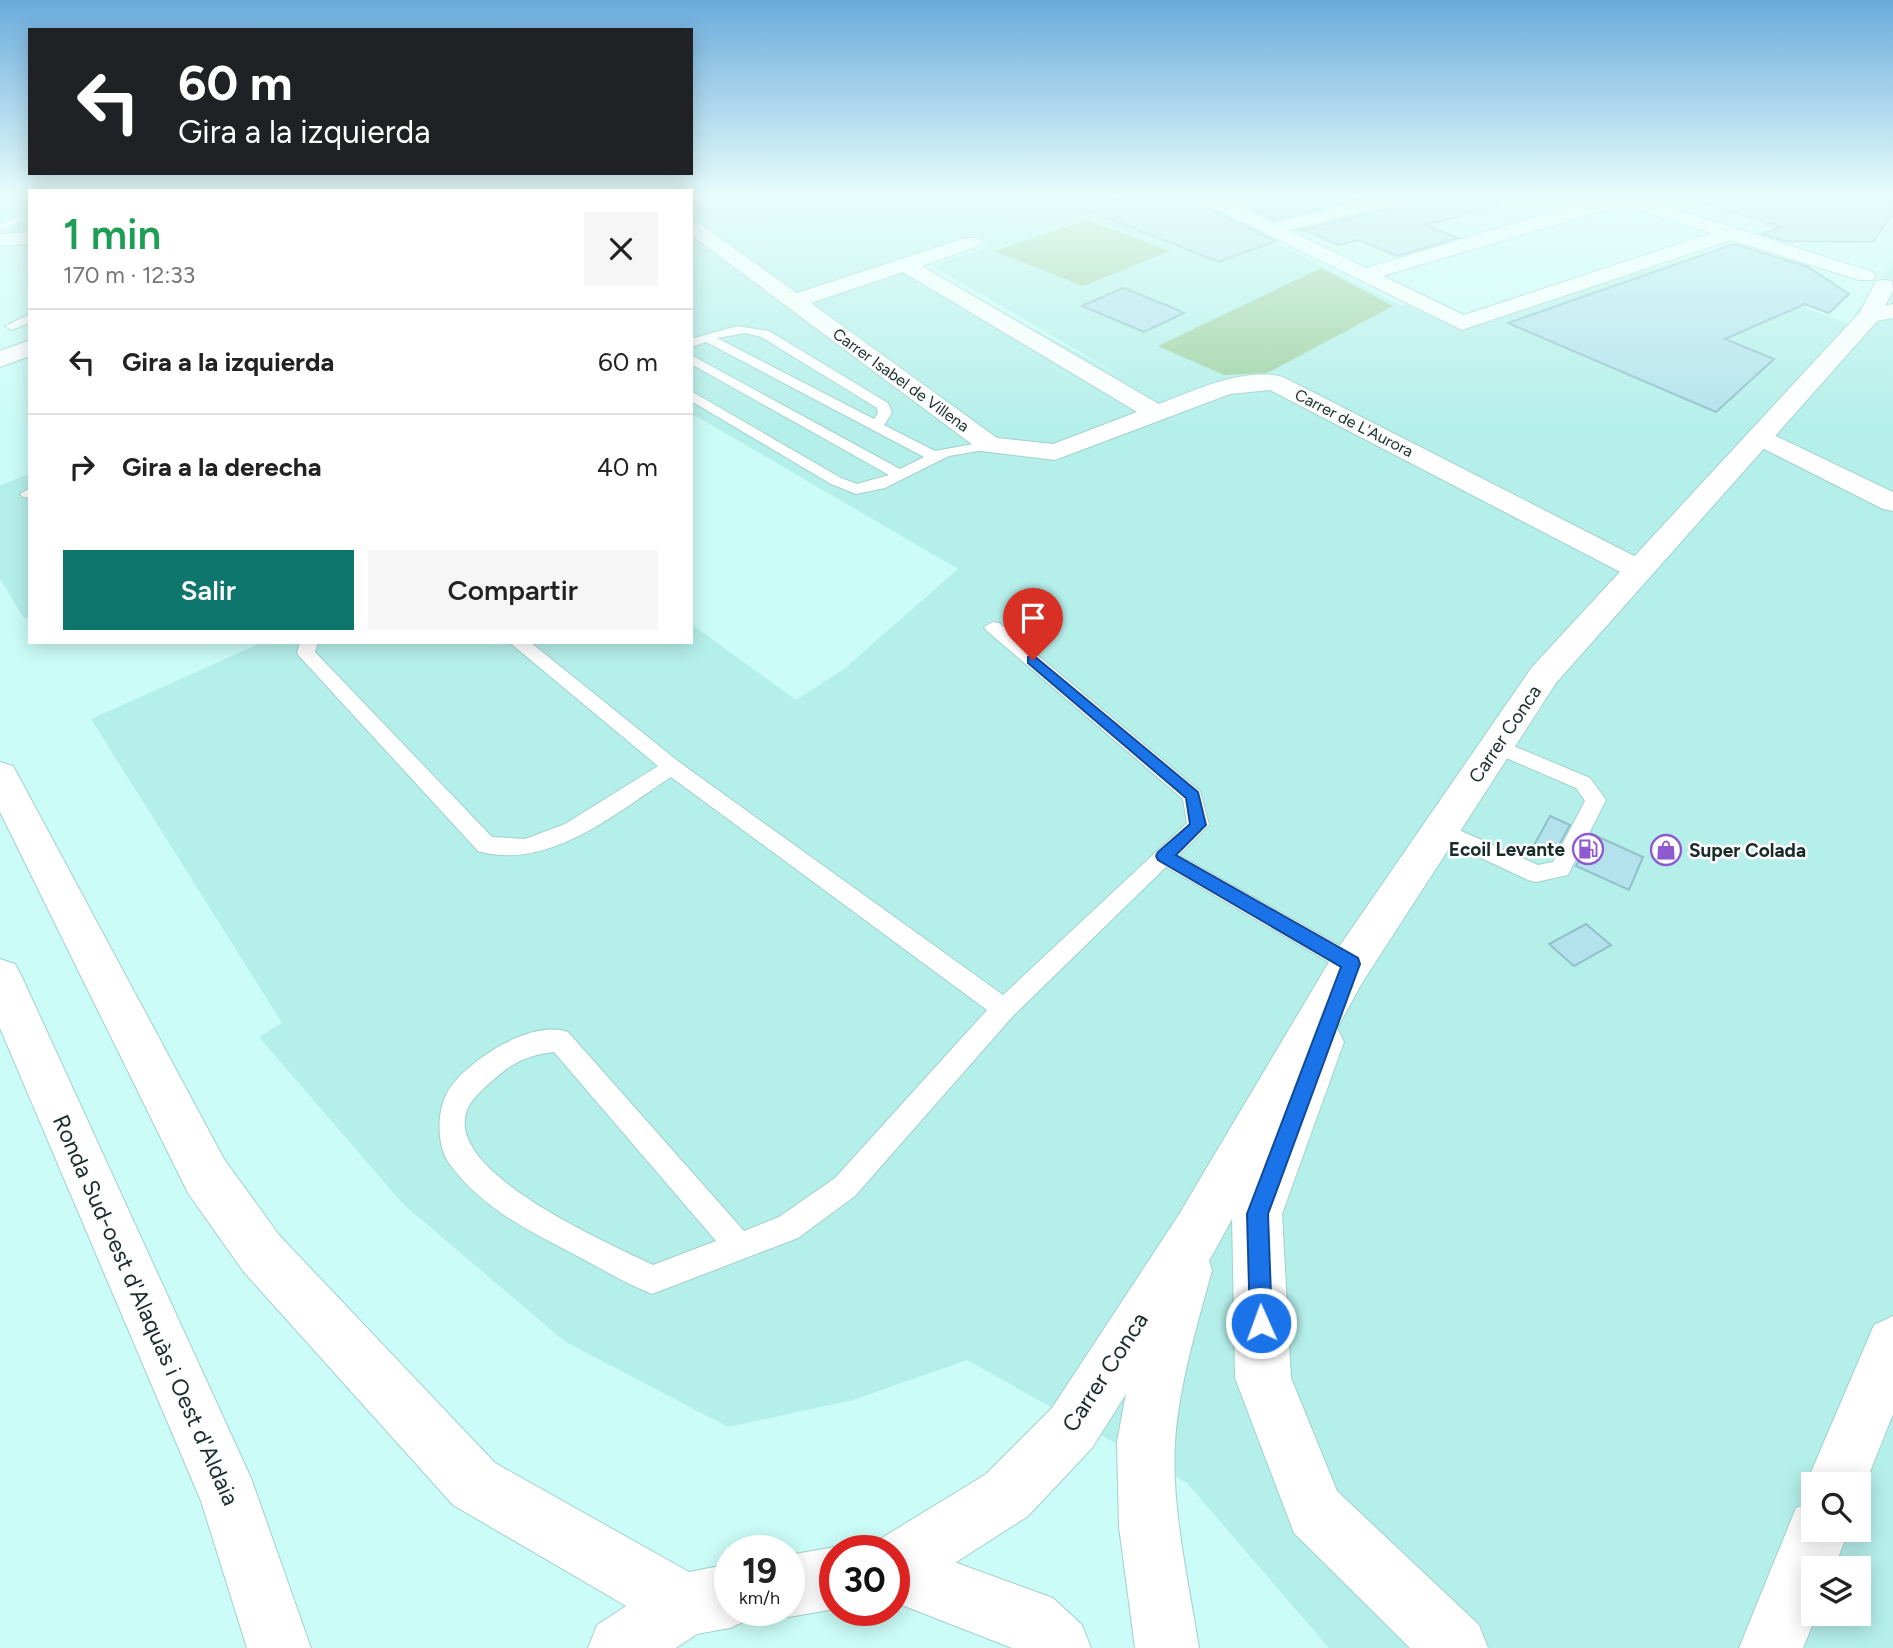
<!DOCTYPE html>
<html lang="es">
<meta charset="utf-8">
<style>
:root{--surface:#fff;--page:#f6f6f6;--text:#222;--muted:#767676;--line:#e0e0e0;--accent:#0f766e}
body{margin:0;font-family:Figtree,sans-serif;background:var(--page);color:var(--text);height:100vh;display:flex;flex-direction:column;font-size:26px;white-space:nowrap}
*{box-sizing:border-box;margin:0}
p{font-size:23px;color:var(--muted)}
.icon{flex:none;width:38px;height:38px;fill:none;stroke:currentColor;stroke-width:2;stroke-linecap:round;stroke-linejoin:round}
.map{position:relative;flex:1;overflow:hidden}
.side{position:absolute;left:28px;top:189px;width:665px;height:455px;display:flex;flex-direction:column;background:var(--surface);border-radius:0px;box-shadow:0 4px 18px #0003}
.side>*{flex:none}
.banner{position:absolute;left:28px;top:28px;width:665px;height:147px;border-radius:0px;box-shadow:0 4px 18px #0003;background:#202124;color:#fff;overflow:hidden}
.buttons{position:absolute;left:1801px;top:1472px;display:grid;gap:14px}
.buttons a{display:grid;place-items:center;width:70px;height:70px;border-radius:0px;background:var(--surface);box-shadow:0 4px 18px #0003;font-size:35px}
.speed{position:absolute;left:714px;top:1535px;display:flex;gap:14px;font-size:35px;font-weight:700;text-align:center}
.speed>*{display:grid;place-content:center;width:91px;height:91px;border-radius:50%;background:var(--surface);box-shadow:0 4px 18px #0003;line-height:1}
.speed small{font-size:18px;font-weight:400}
.speed .limit{border:10px solid #d22;background:#fff;color:#111}
.pin{position:absolute;display:grid;place-items:center;width:60px;height:60px;color:#fff;margin:-72px -30px;border-radius:50% 50% 50% 0;rotate:-45deg;box-shadow:0 0 7px #0007}
.pin .icon{rotate:45deg}
.me{position:absolute;width:77px;margin:-38px;rotate:358deg;stroke-linejoin:round;filter:drop-shadow(0 0 5px #0008)}
.turn{display:flex;align-items:center;gap:24px;height:147px;padding:0 35px;font-size:32px}
.turn .icon{width:91px;height:91px;stroke-width:2.5}
.turn b{display:block;font-size:49px;line-height:60px}
.round{display:grid;place-items:center;flex:none;width:74px;height:74px;border-radius:0px;background:var(--page)}
.head{display:flex;align-items:center;justify-content:space-between;height:119px;padding:0 35px}
h1{font-size:42px;font-weight:600;line-height:52px;color:#1e9e55}
.cta{display:flex;gap:14px;margin-top:auto;padding:14px 35px}
.cta a{flex:1;height:80px;border-radius:0px;background:var(--accent);color:#fff;font-size:28px;font-weight:600;line-height:80px;text-align:center}
.cta a+a{background:var(--page);color:var(--text)}
ul{padding:0;list-style:none}
li{display:flex;align-items:center;gap:21px;height:105px;padding:0 35px;border-top:2px solid var(--line)}
li div{flex:1}
li b{display:block;font-size:26px}
li em{font-style:normal}
.map>svg:first-child{display:block}
.built{fill:#b5efea;fill-rule:evenodd}
.green{fill:#9fd0a0}
.building{fill:#b3e2ec;stroke:#92c0ca;stroke-width:2}
.lines{fill:none;stroke-linecap:round;stroke-linejoin:round}
.service-casing{stroke:#a1d1cd;stroke-width:2}
.minor-casing{stroke:#a1d1cd;stroke-width:2}
.tertiary-casing{stroke:#a1d1cd;stroke-width:2}
.secondary-casing{stroke:#a1d1cd;stroke-width:2}
.service{fill:#fff;fill-rule:evenodd}
.minor{fill:#fff;fill-rule:evenodd}
.tertiary{fill:#fff;fill-rule:evenodd}
.secondary{fill:#fff;fill-rule:evenodd}
.route{fill:#1a73e8;stroke:#114b97;stroke-width:2}
.labels{text-anchor:middle;dominant-baseline:central;stroke-width:5;stroke-linejoin:round;paint-order:stroke}
.far-street-label{font-size:16px;fill:#192c2a;stroke:#fdfdfd}
.street-label{font-size:19px;fill:#192c2a;stroke:#fdfdfd}
.poi-label{font-size:19px;font-weight:bold;fill:#192c2a;stroke:#fdfdfd;text-anchor:end}
.near-street-label{font-size:23px;fill:#192c2a;stroke:#fdfdfd}
</style>
<div class="map">
<svg width="1893" height="1648" viewBox="0 0 1893 1648">
<rect width="100%" height="100%" fill="#cbfcf7"/>
<!-- built -->
<g class="built">
<path d="M4 196H30V234L0 235V200Z"/>
<path d="M691 196H1182L1402 306 1405 304 1458 328 1680 260 1848 324 1893 261V1648H1329L1187 1483 967 1360 853 1400 728 1427 564 1341 403 1204 259 1037 282 1023 91 719 263 642H691V624L796 700 844 669 958 569 696 416 691 417ZM973 239 992 246 931 265 1121 376 908 262ZM1813 1484H1858V1530H1813ZM1813 1568H1858V1614H1813Z"/>
<path d="M30 474V616L24 618 0 579V485Z"/>
</g>
<!-- green -->
<g class="green">
<path d="M1088 220 1170 251 1083 286 994 251Z"/>
<path d="M1321 268 1393 306 1267 373 1224 375 1158 346Z"/>
</g>
<!-- building -->
<g class="building">
<path d="M1127 196H1193L1196 202 1275 241 1219 262 1085 209Z"/>
<path d="M1225 196H1371L1274 220Z"/>
<path d="M1416 196H1498L1499 205 1426 225 1458 238 1397 256 1358 240 1338 245 1304 230 1297 231 1413 203Z"/>
<path d="M1706 196H1878L1893 201V213L1873 242 1785 241 1761 234 1782 227 1705 203Z"/>
<path d="M1734 244 1808 267 1849 294 1829 313 1805 304 1725 339 1774 359 1716 412 1508 323Z"/>
<path d="M1123 288 1171 307 1184 313 1144 332 1082 306Z"/>
<path d="M1550 816 1570 825 1553 856 1533 847Z"/>
<path d="M1592 834 1643 857 1629 890 1576 866Z"/>
<path d="M1586 924 1611 945 1574 966 1549 944Z"/>
</g>
<g class="lines">
<!-- service casing -->
<g class="service-casing">
<g id="service">
<path d="M30 211V218L0 231V224Z"/>
<path d="M30 314V323L11 330 5 326Z"/>
<path d="M737 326 769 331 888 403 892 413 884 425 935 451 990 441 997 445 990 449 949 456 885 488 856 494 831 484 691 401V391L841 478 857 484 889 475 691 364V355L900 469 924 457 706 342 691 347V339ZM746 333 761 337 877 408 878 413 874 419 717 338Z"/>
<path d="M30 488V498L23 497 20 494Z"/>
<path d="M993 622 999 623 1200 791 1209 825 1179 855 1360 957 1364 964 1360 971 1352 974 1344 971 1166 867 1013 1016 855 1196 798 1238 652 1294C627 1284 604 1270 581 1258 532 1232 485 1211 451 1166 435 1146 436 1105 452 1085 473 1058 532 1019 568 1032L744 1231 779 1217 835 1178 987 1010 671 777C617 812 548 872 478 851L300 657 297 653 300 642H318L315 652 492 837 525 839 565 824 658 766 509 642H530L679 762 1003 995 1187 823 1183 799 987 631 984 627ZM554 1052 716 1241 653 1265C610 1243 408 1159 480 1092 504 1069 519 1056 554 1052Z"/>
<path d="M1497 739 1590 778 1606 800 1568 875 1536 882 1528 880 1434 836 1430 830 1434 824 1441 822 1538 865 1553 862 1585 801 1576 788 1490 751 1487 746 1490 741Z"/>
</g>
</g>
<!-- minor casing -->
<g class="minor-casing">
<g id="minor">
<path d="M691 196H705L698 205 691 207Z"/>
<path d="M1195 196H1219L1274 223 1382 196H1414L1412 200 1289 230 1366 268 1605 196H1633L1873 272 1876 276 1873 280H1859L1731 240 1462 330 1197 200ZM1623 205 1711 233 1464 315 1383 276Z"/>
<path d="M691 220 698 222 797 293 965 238H979L982 242 979 246 922 266 1159 404C1195 390 1244 367 1283 377L1650 564 1654 570 1650 576 1639 579 1628 576 1270 390 1230 394 1055 460 981 451 691 235ZM903 272 1137 412 1053 444 997 438 811 303Z"/>
<path d="M30 232V244L0 246V234Z"/>
<path d="M1893 304V318L1870 322 1862 320 1859 315 1862 310Z"/>
<path d="M30 340V356L0 367V351Z"/>
<path d="M1761 429 1893 492V511L1883 509 1752 443 1748 437 1752 431Z"/>
<path d="M1321 1022 1337 1028 1344 1042 1282 1214 1291 1378 1337 1491 1479 1625 1488 1648H1410L1294 1533 1235 1378 1232 1214 1298 1042 1305 1028Z"/>
<path d="M1893 1316V1414L1858 1502V1484H1813V1500L1806 1484 1874 1325Z"/>
<path d="M1813 1502V1530H1849L1834 1568H1813V1614H1817L1803 1648H1739L1796 1508Z"/>
</g>
</g>
<!-- tertiary casing -->
<g class="tertiary-casing">
<path id="tertiary" d="M1884 280 1892 281 1893 290 1878 320 1556 683 1362 983 1209 1261 1212 1270C1197 1326 1179 1384 1175 1442 1171 1508 1189 1583 1199 1648H1135L1119 1527 1117 1442 1126 1394 1092 1448 1028 1516 916 1588 894 1597V1550H869L872 1544 986 1474 1052 1408 1178 1216 1332 957 1532 667 1860 312 1876 281Z"/>
</g>
<!-- secondary casing -->
<g class="secondary-casing">
<g id="secondary">
<path d="M0 762 13 766 18 775 224 1159 279 1235 495 1463 689 1572 730 1564V1610H756L752 1618 730 1628 697 1634 676 1648H588L597 1625 626 1606 453 1505 243 1271 188 1193 0 812Z"/>
<path d="M0 959 15 964 22 977 251 1478 311 1648H247L201 1501 0 1028Z"/>
<path d="M894 1540 1053 1598 1082 1625 1091 1648H1012L894 1602V1550H871Z"/>
<path d="M835 1547 844 1550H835V1609L789 1617 771 1610H789V1555Z"/>
</g>
</g>
<!-- service -->
<use href="#service" class="service"/>
<!-- minor -->
<use href="#minor" class="minor"/>
<!-- tertiary -->
<use href="#tertiary" class="tertiary"/>
<!-- secondary -->
<use href="#secondary" class="secondary"/>
</g>
<!-- sky -->
<linearGradient id="sky" x2="0" y2="1"><stop stop-color="#6aabdc"/><stop offset="0.46" stop-color="#e8fefb"/><stop offset="1" stop-color="#e8fefb" stop-opacity="0"/></linearGradient>
<rect width="1893" height="427" fill="url(#sky)"/>
<!-- route -->
<path class="route" d="M1033 655 1198 792 1206 825 1176 855 1358 958 1360 964 1268 1214 1272 1323 1269 1331 1261 1334 1253 1331 1250 1323 1247 1214 1341 967 1158 860 1156 856 1158 852 1190 824 1186 798 1028 663V657Z"/>
<!-- icons -->
<defs>
<g id="fuel-ring" transform="scale(1.575)"><circle r="9.5" fill="#fdfdfd" stroke="#8e59d1" stroke-width="1.5"/><path d="M-5.5-6h7V0h2V4h1.3V-2.5L3-4.5l.8-.8L6-3V5H2.5V1h-1V6h-7ZM-4.2-4.7v3.2H.2V-4.7Z" fill="#8e59d1"/></g>
<g id="shop-ring" transform="scale(1.575)"><circle r="9.5" fill="#fdfdfd" stroke="#8e59d1" stroke-width="1.5"/><path d="M-5-2.5h2.3a2.7 3.5 0 0 1 5.4 0H5L5.5 6h-11ZM-1.5-2.5h3a1.5 2.3 0 0 0-3 0Z" fill="#8e59d1"/></g>
</defs>
<g fill-rule="evenodd">
<use href="#fuel-ring" x="1588" y="849"/>
<use href="#shop-ring" x="1666" y="850"/>
</g>
<g class="labels">
<!-- far-street labels -->
<g class="far-street-label">
<text transform="translate(901 380) rotate(36)">Carrer Isabel de Villena</text>
<text transform="translate(1354 423) rotate(27)">Carrer de L'Aurora</text>
</g>
<!-- street labels -->
<g class="street-label">
<text transform="translate(1505 734) rotate(-56)">Carrer Conca</text>
</g>
<!-- poi labels -->
<g class="poi-label">
<text x="1565" y="849">Ecoil Levante</text>
<text x="1689" y="850" text-anchor="start">Super Colada</text>
</g>
<!-- near-street labels -->
<g class="near-street-label">
<text transform="translate(146 1310) rotate(66)">Ronda Sud-oest d'Alaquàs i Oest d'Aldaia</text>
<text transform="translate(1105 1372) rotate(-57)">Carrer Conca</text>
</g>
</g>
</svg>
<div class="buttons">
<a><svg class="icon" aria-label="search" viewBox="0 0 24 24"><circle cx="10" cy="10" r="6"/><path d="M15 15l6 6"/></svg></a>
<a><svg class="icon" aria-label="layers" viewBox="0 0 24 24"><path d="M12 4l9 5-9 5-9-5zM3 14l9 5 9-5"/></svg></a>
</div>
<div class="speed"><div>19<small>km/h</small></div><div class="limit">30</div></div>
<div class="pin" style="left:1033px;top:660px;background:#d93025"><svg class="icon" aria-label="arrive" viewBox="0 0 24 24"><path d="M6 21V4h12l-3 4 3 4H6"/></svg></div>
<svg class="me" style="left:1261px;top:1323px" viewBox="-20 -20 40 40"><circle r="17" fill="#1a73e8" stroke="#fff" stroke-width="3"/><path d="M0-11L8 9 0 5-8 9z" fill="#fff"/></svg>
<div class="banner">
<div class="turn"><svg class="icon" aria-label="left" viewBox="0 0 24 24"><path d="M17 20v-9H6M10 6l-5 5 5 5"/></svg><div><b>60 m</b>Gira a la izquierda</div></div>
</div>
<section class="side">
<div class="head"><div><h1>1 min</h1><p>170 m · 12:33</p></div><a class="round"><svg class="icon" aria-label="close" viewBox="0 0 24 24"><path d="M6 6l12 12M18 6L6 18"/></svg></a></div>
<ul>
<li><svg class="icon" aria-label="left" viewBox="0 0 24 24"><path d="M17 20v-9H6M10 6l-5 5 5 5"/></svg><div><b>Gira a la izquierda</b></div><em>60 m</em></li>
<li><svg class="icon" aria-label="right" viewBox="0 0 24 24"><path d="M7 20v-9h11M14 6l5 5-5 5"/></svg><div><b>Gira a la derecha</b></div><em>40 m</em></li>
</ul>
<div class="cta"><a>Salir</a><a>Compartir</a></div>
</section>
</div>
